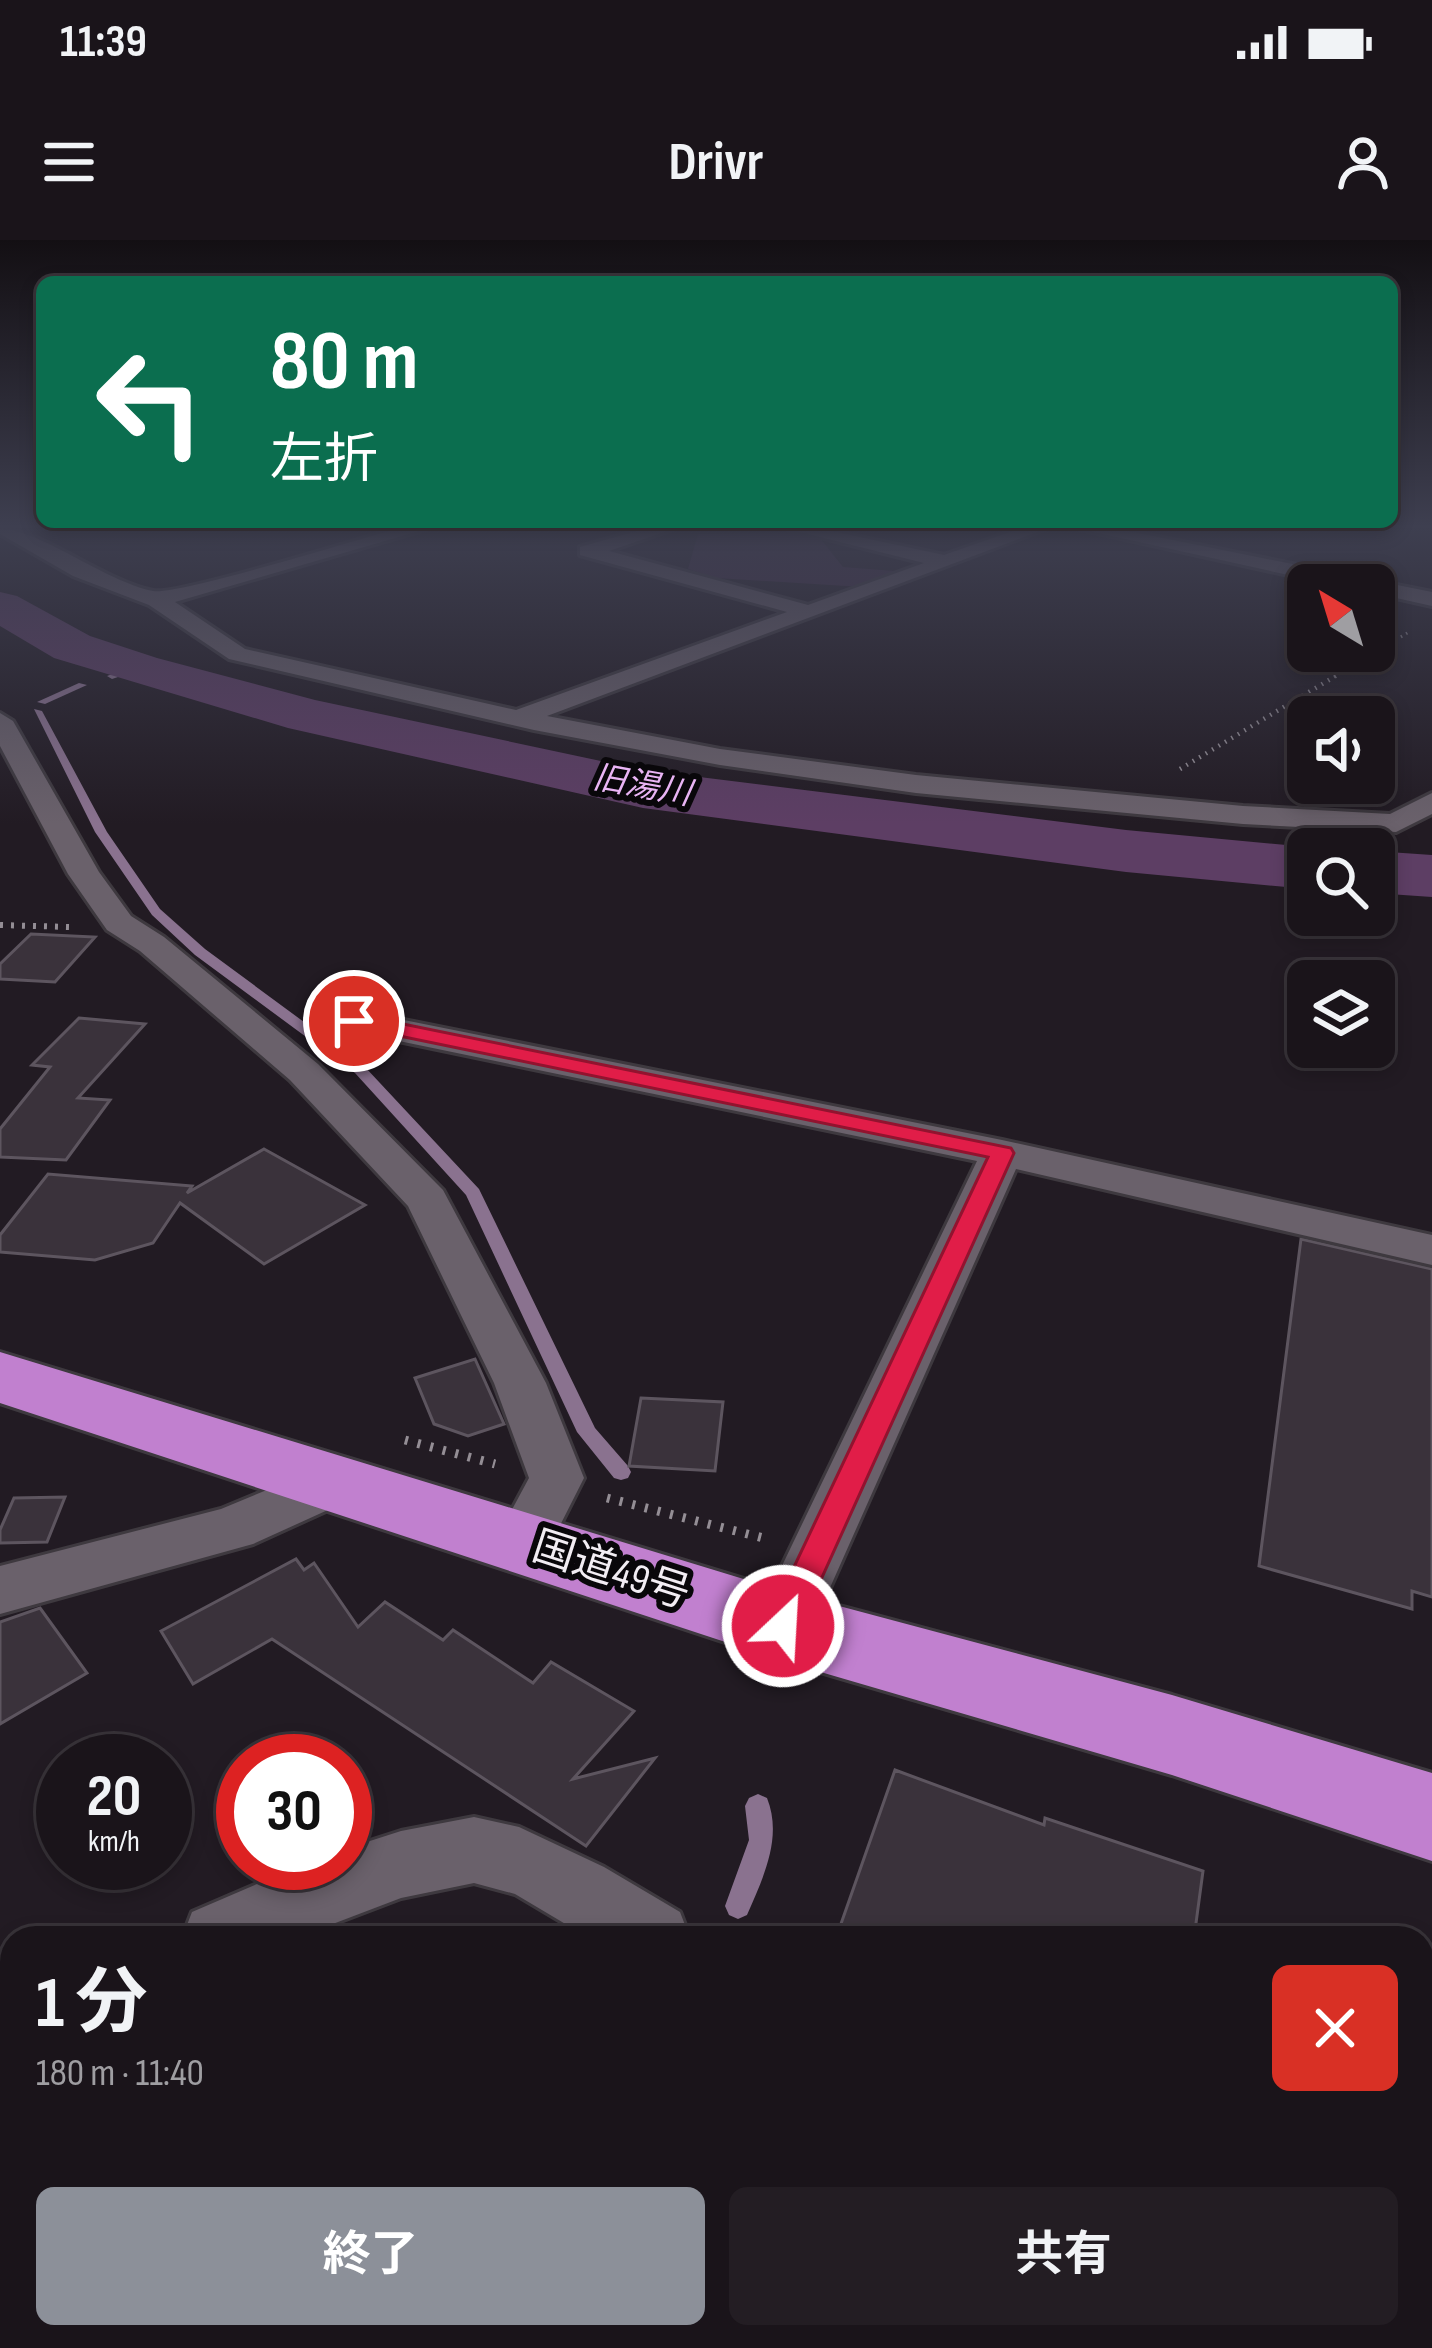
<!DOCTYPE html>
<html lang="ja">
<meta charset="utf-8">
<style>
:root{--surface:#1a141a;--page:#231d23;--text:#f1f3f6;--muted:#9f9ea2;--line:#383339;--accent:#8c9099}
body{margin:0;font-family:"Sofia Sans Condensed","Noto Sans JP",sans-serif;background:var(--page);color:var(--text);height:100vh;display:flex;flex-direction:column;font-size:45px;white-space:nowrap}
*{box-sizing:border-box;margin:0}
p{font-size:39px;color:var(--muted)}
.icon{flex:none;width:66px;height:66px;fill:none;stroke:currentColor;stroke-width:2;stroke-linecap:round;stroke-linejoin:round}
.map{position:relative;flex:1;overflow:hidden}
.drawer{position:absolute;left:0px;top:1686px;width:1434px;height:423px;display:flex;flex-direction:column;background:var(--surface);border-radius:36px 36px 0 0;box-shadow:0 6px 18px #0003,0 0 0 3px var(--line)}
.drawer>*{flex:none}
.banner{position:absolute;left:36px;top:36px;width:1362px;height:252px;border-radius:18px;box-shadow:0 6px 18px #0003,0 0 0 3px var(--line);background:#0b6e4f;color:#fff;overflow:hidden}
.needle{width:78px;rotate:322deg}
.buttons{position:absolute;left:1287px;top:324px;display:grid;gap:24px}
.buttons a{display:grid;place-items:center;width:108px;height:108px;border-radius:18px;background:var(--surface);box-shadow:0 6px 18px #0003,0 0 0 3px var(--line);font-size:60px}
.speed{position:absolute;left:36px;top:1494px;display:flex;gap:24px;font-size:60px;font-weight:700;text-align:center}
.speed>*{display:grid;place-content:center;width:156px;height:156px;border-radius:50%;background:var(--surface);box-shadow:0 6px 18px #0003,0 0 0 3px var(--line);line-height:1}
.speed small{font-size:30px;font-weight:400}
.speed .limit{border:18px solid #d22;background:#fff;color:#111}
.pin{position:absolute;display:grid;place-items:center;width:102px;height:102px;color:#fff;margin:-51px;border:6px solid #fff;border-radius:50%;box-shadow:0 3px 12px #0007}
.me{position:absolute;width:132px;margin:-66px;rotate:25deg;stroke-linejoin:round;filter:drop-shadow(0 0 9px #0008)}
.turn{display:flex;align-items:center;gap:42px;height:252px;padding:0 36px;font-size:54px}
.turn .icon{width:156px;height:156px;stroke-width:2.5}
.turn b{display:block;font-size:84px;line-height:102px}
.round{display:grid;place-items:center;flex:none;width:126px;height:126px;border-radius:18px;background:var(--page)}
.headline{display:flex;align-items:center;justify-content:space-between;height:204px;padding:0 36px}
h1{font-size:72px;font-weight:700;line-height:90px}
.button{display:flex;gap:24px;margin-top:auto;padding:24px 36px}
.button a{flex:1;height:138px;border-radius:18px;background:var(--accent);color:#fff;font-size:48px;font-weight:700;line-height:138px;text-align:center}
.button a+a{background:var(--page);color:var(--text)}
.status{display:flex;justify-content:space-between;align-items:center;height:84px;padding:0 60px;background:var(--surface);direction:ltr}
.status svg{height:33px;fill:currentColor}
header{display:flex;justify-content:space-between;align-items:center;height:156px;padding:0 36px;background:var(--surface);font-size:54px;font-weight:700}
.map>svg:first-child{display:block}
.green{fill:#402945}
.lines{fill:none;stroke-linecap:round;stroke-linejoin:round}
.stream{fill:#8a728f;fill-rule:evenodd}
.river{fill:#5d3e64;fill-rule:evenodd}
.building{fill:#3a323b;stroke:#5d555f;stroke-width:3}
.street-casing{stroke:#3e393f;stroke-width:6}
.highway-casing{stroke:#3e393f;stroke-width:6}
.path-far3{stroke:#948e95;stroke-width:3;stroke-dasharray:1.5 4.5;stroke-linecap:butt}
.path-far2{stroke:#948e95;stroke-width:4.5;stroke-dasharray:1.5 6;stroke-linecap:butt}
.path-far1{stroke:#948e95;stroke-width:6;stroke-dasharray:3 8;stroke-linecap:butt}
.path{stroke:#948e95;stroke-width:9;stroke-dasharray:3 10;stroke-linecap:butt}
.street{fill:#6a616b;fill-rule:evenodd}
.highway{fill:#c180cf;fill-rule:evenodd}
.route{fill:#e11d48;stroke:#92132f;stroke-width:3}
.labels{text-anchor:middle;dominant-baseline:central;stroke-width:12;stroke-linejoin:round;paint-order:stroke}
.far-water-label{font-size:33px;font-style:italic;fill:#e9b4f4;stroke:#09070a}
.near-street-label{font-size:42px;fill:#f2edf3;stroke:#09070a}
</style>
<div class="status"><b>11:39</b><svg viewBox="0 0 49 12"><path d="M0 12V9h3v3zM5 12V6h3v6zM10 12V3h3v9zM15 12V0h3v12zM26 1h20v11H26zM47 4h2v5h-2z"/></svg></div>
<header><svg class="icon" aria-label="menu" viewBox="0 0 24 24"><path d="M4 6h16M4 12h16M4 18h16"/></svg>Drivr<svg class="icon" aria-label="person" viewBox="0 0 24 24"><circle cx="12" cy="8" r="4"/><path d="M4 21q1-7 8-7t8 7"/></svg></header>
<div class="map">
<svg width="1432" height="2108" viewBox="0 0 1432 2108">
<rect width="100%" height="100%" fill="#221b23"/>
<!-- green -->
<path class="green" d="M800 292 819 297 843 327 907 332 862 347 716 338 688 329 698 294Z"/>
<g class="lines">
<!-- stream -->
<g class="stream">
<path d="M136 425 139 430 112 439 107 436Z"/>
<path d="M79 443 87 445 45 464 37 462Z"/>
<path d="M34 469 42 471 107 592 160 669 205 709 365 827 479 949 595 1188 628 1226 631 1232 628 1238 621 1240 614 1238 577 1192 466 955 355 833 195 715 152 675 95 592Z"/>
<path d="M758 1554 767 1558C783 1598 763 1638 747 1675L738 1679 729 1675 725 1666 749 1600 745 1566 749 1558Z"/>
<path d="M564 2097H596L592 2108H560Z"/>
</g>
<!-- river -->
<g class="river">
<path d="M0 352 17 356 90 396 157 418 315 460 643 530 1126 590 1308 607 1316 609H1308V649L1126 632 643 568 288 488 54 418 0 386Z"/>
<path d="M1374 611 1432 615V657L1374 653Z"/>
</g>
</g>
<!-- building -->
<g class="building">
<path d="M31 694 95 697 55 742 0 739V724Z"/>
<path d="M79 778 145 784 78 858 110 860 66 920 0 917V889L50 827 32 825Z"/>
<path d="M264 909 365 965 264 1024 180 963 153 1003 95 1020 0 1012V995L48 934 192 946 187 953Z"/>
<path d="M1301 999 1432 1029V1357L1412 1351V1369L1259 1326Z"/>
<path d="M475 1119 504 1184 468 1196 434 1184 415 1138Z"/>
<path d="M641 1158 723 1162 715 1231 629 1226Z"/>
<path d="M65 1257 47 1302 0 1303V1290L14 1258Z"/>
<path d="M296 1319 304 1330 314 1323 358 1387 385 1362 443 1400 453 1390 533 1443 551 1422 634 1471 573 1539 655 1518 586 1606 272 1399 193 1444 161 1391Z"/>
<path d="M40 1368 87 1433 0 1484V1382Z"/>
<path d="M895 1530 1044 1585 1045 1578 1203 1631 1194 1698H836Z"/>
</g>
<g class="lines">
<!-- street casing -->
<g class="street-casing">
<g id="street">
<path d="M0 289C40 289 104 341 153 351 176 356 359 299 396 289H426L175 362 245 409 516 470 787 372 580 315V307L644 289H673L609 311 808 365 924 323 788 289H822L944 315 1019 289H1045L547 476 720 509 916 535 1243 566 1390 574 1432 553V574L1396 592 1243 584 916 553 720 525 534 490 229 419 149 365 73 336 0 294Z"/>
<path d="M1080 289H1118L1432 352V366L1374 353V345H1334Z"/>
<path d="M0 473 13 481 99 632 131 676 164 697 318 824 443 950 546 1143 584 1238 543 1319 523 1326 503 1319 494 1303 529 1238 494 1143 408 966 290 840 140 711 107 690 68 634 0 506Z"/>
<path d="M354 770 1002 900 1432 995V1025L1016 929 813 1386 804 1404 783 1412 762 1404 753 1386 977 921 341 789 335 781 341 773Z"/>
<path d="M332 1223 352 1229 360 1244 352 1259 253 1304 0 1374V1326L221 1269Z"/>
<path d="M474 1577 519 1587 604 1627 680 1672 690 1698H589L515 1654 474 1643 401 1658 296 1698H182L192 1672 306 1623H345V1609L401 1591Z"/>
<path d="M12 1770V1848L0 1853V1775Z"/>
<path d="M1422 1885 1432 1889V1963L1423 1966Z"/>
</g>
</g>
<!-- highway casing -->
<g class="highway-casing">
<path id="highway" d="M0 1112 783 1351 1172 1455 1432 1533V1621L1172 1535 783 1421 0 1163Z"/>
</g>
<!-- path-far3 -->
<path class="path-far3" d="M1334 437 1409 392"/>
<!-- path-far2 -->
<path class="path-far2" d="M1180 529 1339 434"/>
<!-- path-far1 -->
<path class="path-far1" d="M0 685 70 687"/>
<!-- path -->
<g class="path">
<path d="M405 1200 495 1224"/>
<path d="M607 1258 767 1299"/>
</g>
<!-- street -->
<use href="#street" class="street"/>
<!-- highway -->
<use href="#highway" class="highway"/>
</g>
<!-- sky -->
<linearGradient id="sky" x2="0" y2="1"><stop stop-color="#130f13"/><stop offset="0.49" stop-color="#3e3f50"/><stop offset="1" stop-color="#3e3f50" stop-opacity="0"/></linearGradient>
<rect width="1432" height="584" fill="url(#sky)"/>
<!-- route -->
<path class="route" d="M354 774 1011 908 1014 913 795 1397 783 1401 771 1397 766 1386 988 917 346 785V776Z"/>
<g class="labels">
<!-- far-water labels -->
<g class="far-water-label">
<text transform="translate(642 546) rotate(10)">旧湯川</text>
</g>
<!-- near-street labels -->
<g class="near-street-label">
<text transform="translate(611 1331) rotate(18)">国道49号</text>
</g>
</g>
</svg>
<div class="buttons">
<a><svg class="needle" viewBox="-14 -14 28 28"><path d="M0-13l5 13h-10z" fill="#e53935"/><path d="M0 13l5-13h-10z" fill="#9f9ea2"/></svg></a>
<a><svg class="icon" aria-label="sound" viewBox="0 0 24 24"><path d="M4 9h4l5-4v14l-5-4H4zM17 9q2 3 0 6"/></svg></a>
<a><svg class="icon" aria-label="search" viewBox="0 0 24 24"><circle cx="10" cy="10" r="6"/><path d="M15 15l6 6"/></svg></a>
<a><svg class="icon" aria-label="layers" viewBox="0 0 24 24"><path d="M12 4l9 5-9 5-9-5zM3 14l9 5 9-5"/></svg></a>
</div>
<div class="speed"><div>20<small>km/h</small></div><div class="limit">30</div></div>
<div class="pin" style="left:354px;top:781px;background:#d93025"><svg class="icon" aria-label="arrive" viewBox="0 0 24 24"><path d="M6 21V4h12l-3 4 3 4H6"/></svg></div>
<svg class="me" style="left:783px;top:1386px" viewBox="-20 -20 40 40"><circle r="17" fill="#e11d48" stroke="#fff" stroke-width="3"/><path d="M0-11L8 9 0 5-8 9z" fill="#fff"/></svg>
<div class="banner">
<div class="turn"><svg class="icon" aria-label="left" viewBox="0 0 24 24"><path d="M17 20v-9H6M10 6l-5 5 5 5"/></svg><div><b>80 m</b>左折</div></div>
</div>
<section class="drawer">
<div class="headline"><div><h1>1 分</h1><p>180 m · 11:40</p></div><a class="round" style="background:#d93025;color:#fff"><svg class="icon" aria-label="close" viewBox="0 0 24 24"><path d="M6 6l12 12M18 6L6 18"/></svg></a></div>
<div class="button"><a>終了</a><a>共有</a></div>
</section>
</div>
